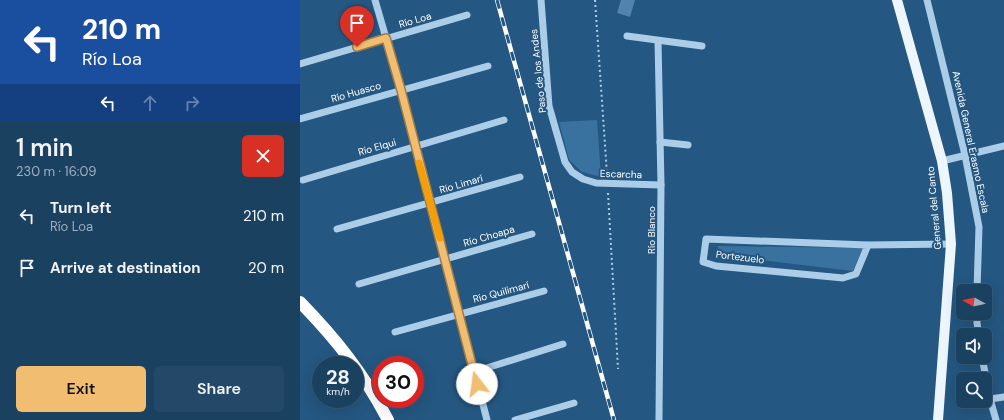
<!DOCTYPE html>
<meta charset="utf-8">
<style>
:root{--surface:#1b4161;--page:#244867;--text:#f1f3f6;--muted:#a0afbd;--line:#395a76;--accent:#f1bd70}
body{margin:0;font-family:"DM Sans",sans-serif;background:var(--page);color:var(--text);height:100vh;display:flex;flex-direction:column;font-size:15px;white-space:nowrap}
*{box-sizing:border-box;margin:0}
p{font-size:13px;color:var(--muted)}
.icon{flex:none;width:22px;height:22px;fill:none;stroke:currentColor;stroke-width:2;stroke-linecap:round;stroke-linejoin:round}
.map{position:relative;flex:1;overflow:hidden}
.drawer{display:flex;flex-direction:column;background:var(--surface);width:300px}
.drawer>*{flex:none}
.guide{background:#1a4fa0;color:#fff;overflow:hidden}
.needle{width:26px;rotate:278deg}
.tools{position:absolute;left:656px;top:284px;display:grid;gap:8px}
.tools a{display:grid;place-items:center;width:36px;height:36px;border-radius:6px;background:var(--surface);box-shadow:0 4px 16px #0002,0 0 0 1px var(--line);font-size:20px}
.speed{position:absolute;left:12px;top:356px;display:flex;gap:8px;font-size:20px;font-weight:700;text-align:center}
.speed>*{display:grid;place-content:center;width:52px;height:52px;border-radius:50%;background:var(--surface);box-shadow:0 4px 16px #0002,0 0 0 1px var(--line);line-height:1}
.speed small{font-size:10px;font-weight:400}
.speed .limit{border:6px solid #d22;background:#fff;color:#111}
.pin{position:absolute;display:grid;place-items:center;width:34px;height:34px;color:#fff;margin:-41px -17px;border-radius:50% 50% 50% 0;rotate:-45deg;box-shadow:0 0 4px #0007}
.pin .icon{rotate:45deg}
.me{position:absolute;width:44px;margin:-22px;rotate:345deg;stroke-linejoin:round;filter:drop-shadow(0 0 3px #0008)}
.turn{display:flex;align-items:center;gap:14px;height:84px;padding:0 16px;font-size:18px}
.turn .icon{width:52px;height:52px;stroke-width:2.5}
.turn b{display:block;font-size:28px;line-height:34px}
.lanes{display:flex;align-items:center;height:38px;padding:0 16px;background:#0003;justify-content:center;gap:20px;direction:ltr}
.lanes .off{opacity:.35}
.round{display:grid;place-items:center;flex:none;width:42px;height:42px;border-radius:6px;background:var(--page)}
.summary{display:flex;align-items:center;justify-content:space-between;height:68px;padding:0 16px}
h1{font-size:24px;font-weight:600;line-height:30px}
.cta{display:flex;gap:8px;margin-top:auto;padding:8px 16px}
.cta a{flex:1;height:46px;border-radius:6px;background:var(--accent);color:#111;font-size:16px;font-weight:600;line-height:46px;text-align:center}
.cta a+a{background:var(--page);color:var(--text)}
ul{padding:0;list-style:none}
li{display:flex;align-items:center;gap:12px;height:52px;padding:0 16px}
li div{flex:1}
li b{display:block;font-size:15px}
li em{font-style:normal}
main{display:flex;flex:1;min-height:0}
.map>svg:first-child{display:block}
.green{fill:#39719f}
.building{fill:#5183ac}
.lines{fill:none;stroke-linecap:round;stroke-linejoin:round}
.path{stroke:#accde7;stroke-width:2;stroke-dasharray:2 3;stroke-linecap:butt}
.minor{stroke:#accde7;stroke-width:7}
.major{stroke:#edf5fd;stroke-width:10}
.highway{stroke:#fff;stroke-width:12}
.rail-casing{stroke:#fff;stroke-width:4.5}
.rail{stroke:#245781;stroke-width:3;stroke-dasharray:9;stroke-linecap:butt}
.route-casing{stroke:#9d7b49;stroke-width:10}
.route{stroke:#f1bd70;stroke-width:7}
.slow{stroke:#f59e0b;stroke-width:7}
.labels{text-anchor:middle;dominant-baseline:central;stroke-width:4;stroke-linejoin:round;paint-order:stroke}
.street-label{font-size:10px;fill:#fff;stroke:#245781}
</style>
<main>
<section class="drawer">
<div class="guide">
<div class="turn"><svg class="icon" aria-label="left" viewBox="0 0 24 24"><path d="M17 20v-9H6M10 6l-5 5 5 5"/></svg><div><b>210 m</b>Río Loa</div></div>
<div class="lanes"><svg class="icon" aria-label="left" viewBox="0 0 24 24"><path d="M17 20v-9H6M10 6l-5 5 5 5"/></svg><svg class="icon off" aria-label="ahead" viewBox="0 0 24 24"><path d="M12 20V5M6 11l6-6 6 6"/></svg><svg class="icon off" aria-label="right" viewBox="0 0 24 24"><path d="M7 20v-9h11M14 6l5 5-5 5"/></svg></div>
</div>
<div class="summary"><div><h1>1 min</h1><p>230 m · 16:09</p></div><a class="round" style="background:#d93025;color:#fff"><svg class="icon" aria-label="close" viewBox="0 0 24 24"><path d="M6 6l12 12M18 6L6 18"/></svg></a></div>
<ul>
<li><svg class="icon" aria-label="left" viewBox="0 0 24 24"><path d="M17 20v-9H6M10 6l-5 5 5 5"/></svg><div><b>Turn left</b><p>Río Loa</p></div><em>210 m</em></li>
<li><svg class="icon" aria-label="arrive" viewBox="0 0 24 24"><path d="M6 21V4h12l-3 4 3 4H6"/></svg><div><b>Arrive at destination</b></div><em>20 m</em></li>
</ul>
<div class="cta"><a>Exit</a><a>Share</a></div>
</section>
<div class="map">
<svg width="704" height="420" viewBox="0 0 704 420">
<rect width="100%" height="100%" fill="#245781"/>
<!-- green -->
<g class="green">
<path d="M297 120 301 177 282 172 269 160 259 122Z"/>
<path d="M418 246 563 248 553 271 417 255Z"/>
</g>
<!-- building -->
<path class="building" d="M321 0H335L330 17 317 13Z"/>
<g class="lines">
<!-- path -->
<g class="path">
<path d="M295 0 307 174"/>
<path d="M308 193 318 369"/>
</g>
<!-- minor -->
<g class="minor">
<path d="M75 0 101 90 187 420"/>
<path d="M241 0 249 106 265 162 272 172 283 179 296 183 361 185"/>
<path d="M627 0 665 155 679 227 677 291"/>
<path d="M327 36 402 46"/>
<path d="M358 41 361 185 359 420"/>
<path d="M0 64 167 15"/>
<path d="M0 119 188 66"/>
<path d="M360 142 388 145"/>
<path d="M642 161 704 146"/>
<path d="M3 180 204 120"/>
<path d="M37 229 220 177"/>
<path d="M568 245 556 274 543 278 416 266 403 262 406 239 568 245 651 244"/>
<path d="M59 284 232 234"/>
<path d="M677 313V323L679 335"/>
<path d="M95 332 244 291"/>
<path d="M682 357 690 399"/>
<path d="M174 372 263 344"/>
<path d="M215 420 274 403"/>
<path d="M696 420 690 399 704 397"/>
</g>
<!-- major -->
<path class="major" d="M597 0 642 161 647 193 651 244 638 420"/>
<!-- highway -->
<path class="highway" d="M0 302C36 339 64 374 88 420"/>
<!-- rail casing -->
<g class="rail-casing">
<path id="rail" d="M197 0 314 420"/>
</g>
<!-- rail -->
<use href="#rail" class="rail"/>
</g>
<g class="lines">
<!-- route casing -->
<g class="route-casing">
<path id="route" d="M57 47 86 38 101 90 177 384"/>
</g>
<!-- route -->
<use href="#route" class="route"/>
<!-- slow -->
<path class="slow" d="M119 163 140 238"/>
</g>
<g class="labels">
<!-- street labels -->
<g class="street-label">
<text transform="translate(115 20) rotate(-16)">Río Loa</text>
<text transform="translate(238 71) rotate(-96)">Paso de los Andes</text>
<text transform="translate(56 92) rotate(-16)">Río Huasco</text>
<text transform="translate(671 142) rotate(78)">Avenida General Erasmo Escala</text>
<text transform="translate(77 147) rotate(-16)">Río Elqui</text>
<text transform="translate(321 174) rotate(2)">Escarcha</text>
<text transform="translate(161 184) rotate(-16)">Río Limarí</text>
<text transform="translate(634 208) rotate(-95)">General del Canto</text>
<text transform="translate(351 230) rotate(-90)">Río Blanco</text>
<text transform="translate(189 236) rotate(-16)">Río Choapa</text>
<text transform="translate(440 257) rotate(7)">Portezuelo</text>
<text transform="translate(201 292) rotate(-15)">Río Quilimarí</text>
</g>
</g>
</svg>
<div class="tools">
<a><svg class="needle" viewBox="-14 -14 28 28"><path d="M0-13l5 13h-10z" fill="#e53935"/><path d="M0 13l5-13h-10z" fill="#a0afbd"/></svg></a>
<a><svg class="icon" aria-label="sound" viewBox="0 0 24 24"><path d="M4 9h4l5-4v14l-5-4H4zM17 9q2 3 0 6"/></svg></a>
<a><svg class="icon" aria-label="search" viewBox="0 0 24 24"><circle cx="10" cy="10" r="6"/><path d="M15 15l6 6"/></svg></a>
</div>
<div class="speed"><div>28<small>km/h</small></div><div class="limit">30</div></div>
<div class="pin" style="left:57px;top:47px;background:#d93025"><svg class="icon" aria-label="arrive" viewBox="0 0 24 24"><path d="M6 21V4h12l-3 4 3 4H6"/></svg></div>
<svg class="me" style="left:177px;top:384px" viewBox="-20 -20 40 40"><circle r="19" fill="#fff"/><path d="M0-13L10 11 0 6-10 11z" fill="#f1bd70"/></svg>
</div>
</main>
